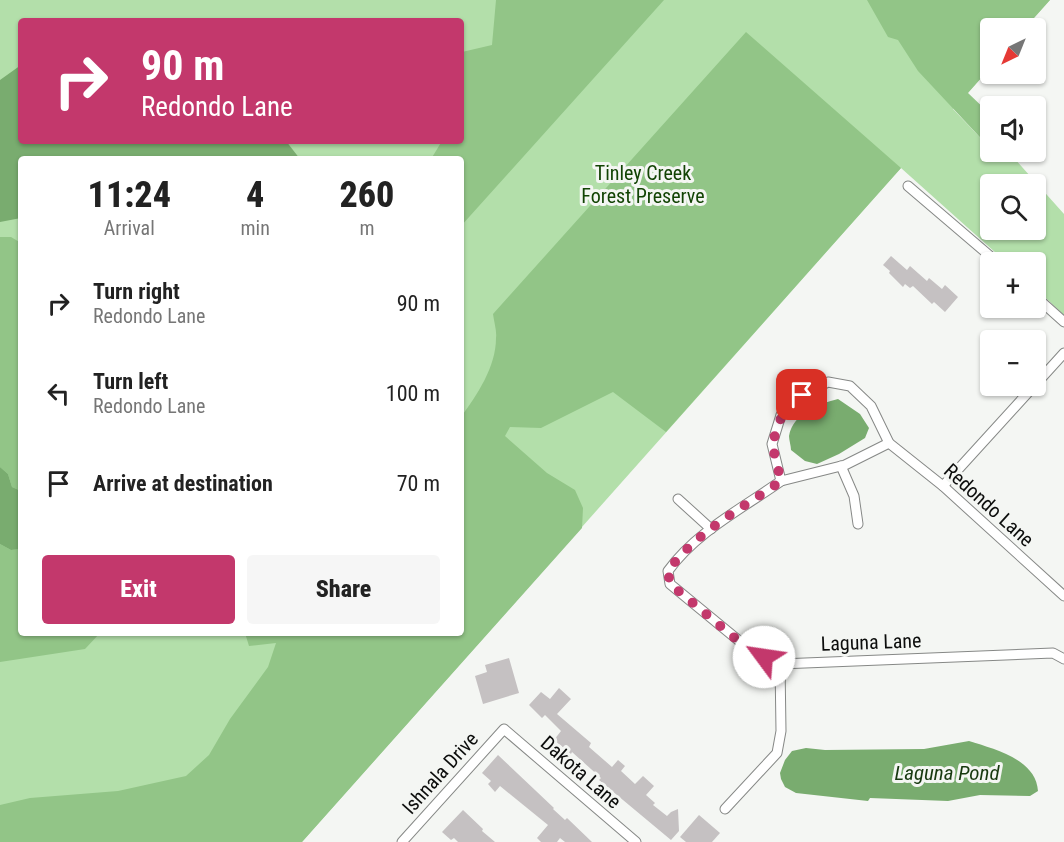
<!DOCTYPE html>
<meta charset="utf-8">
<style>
:root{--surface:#fff;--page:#f6f6f6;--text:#222;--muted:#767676;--accent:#c3386c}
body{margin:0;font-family:"Roboto Condensed",sans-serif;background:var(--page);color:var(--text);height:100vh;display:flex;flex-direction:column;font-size:22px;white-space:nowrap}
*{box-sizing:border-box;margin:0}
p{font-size:20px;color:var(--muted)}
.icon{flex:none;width:33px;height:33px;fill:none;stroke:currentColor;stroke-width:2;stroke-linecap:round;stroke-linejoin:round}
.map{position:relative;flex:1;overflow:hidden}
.panel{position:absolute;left:18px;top:156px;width:446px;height:480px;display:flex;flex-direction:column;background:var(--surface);border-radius:6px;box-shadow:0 2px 4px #0004}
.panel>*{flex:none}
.banner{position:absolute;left:18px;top:18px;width:446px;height:126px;border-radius:6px;box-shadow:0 2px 4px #0004;background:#c3386c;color:#fff;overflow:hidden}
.needle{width:39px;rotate:223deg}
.controls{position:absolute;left:980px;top:18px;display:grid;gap:12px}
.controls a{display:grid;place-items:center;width:66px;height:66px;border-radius:6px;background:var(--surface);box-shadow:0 2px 4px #0004;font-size:30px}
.pin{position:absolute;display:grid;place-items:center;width:51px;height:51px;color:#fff;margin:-26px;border-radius:12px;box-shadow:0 3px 9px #0006}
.me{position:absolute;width:66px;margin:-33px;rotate:301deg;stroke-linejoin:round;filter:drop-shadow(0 0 4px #0008)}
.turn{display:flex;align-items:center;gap:21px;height:126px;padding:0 24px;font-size:27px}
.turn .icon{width:78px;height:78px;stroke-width:2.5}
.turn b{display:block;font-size:42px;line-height:51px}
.eta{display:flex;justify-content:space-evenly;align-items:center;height:102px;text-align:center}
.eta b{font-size:36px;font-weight:800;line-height:42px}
.button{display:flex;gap:12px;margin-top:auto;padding:12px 24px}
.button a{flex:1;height:69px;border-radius:6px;background:var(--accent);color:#fff;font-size:24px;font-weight:800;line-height:69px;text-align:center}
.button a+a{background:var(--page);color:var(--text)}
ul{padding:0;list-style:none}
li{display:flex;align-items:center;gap:18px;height:90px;padding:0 24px}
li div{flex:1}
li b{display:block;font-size:22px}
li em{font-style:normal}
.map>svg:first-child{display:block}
.green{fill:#b3dfaa;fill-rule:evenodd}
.forest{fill:#92c587}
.water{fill:#79ac6f}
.building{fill:#c5c1c2}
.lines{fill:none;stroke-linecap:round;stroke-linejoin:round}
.minor-casing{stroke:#868886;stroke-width:11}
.minor{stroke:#fff;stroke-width:9}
.route{stroke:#c3386c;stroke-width:10;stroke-dasharray:0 18}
.labels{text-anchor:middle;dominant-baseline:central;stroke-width:6;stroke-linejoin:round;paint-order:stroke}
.park-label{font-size:20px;fill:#124404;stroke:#f4f6f3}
.street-label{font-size:20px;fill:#0c0d0c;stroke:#f4f6f3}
.water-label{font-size:21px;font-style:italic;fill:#17390f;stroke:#f4f6f3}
</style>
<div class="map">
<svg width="1064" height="842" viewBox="0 0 1064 842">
<rect width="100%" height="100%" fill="#f4f6f3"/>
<!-- green -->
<path class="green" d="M0 0H1050L1025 28H990V68L953 109 990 148V152H994L997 155 1013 157 1064 214V315L1035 288V262H1006L901 168 302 842H0ZM21 21H460V141H21ZM21 159H460V633H21ZM990 184H1035V230H990Z"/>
<!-- forest -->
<g class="forest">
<path d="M496 0H664L461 226 460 159H431L442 141H460L461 54 462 52 492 45Z"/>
<path d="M867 0H1050L1025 28H990V68L968 93 990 114V148L918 71 898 40 888 37Z"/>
<path d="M746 32 901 168 666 432 613 392 541 428 510 427 505 436 547 473 575 490 583 508 582 528 302 842H0V805L30 798 118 791 186 776 209 755 230 719 268 667 276 643 249 646 245 633H460L461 417C477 395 496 367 496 338 497 331 494 322 493 314Z"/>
<path d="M0 237H11L21 243V491L12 487 8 474 0 467Z"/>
<path d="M0 544 11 550 21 549V633H100L85 649 0 662Z"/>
</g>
<!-- water -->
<g class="water">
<path d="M21 65V141H286L300 159H21V218L0 222V80Z"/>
<path d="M838 399 860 414 869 428 865 438 839 454 817 464 805 461 791 450C791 446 789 440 789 436 793 413 819 404 838 399Z"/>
<path d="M0 467 8 474 12 487 21 491V549L11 550 0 544Z"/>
<path d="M969 741C994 749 1036 759 1038 791L1030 796 980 795 948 801 870 798 868 801 796 793 785 787 781 779 780 773 785 760 792 751 806 748 825 750 924 749Z"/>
</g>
<!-- building -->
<g class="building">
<path d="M891 256 907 270 910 266 927 281 929 278 942 289 945 285 958 297 945 312 934 302 932 304 913 286 910 288 905 284 903 287 889 273 890 271 883 265Z"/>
<path d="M509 658 519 693 483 704 475 676 487 672 485 665Z"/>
<path d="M559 688 571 699 557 714 591 743 589 747 612 767 618 760 625 766 621 771 635 784 643 776 654 786 646 795 655 803 653 805 667 816 671 812 678 809 679 831 671 840 599 780 601 778 572 752 571 754 554 740 561 731 545 715 542 718 529 705 541 692 550 699Z"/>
<path d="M498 755 554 808 553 809 565 820 567 818 592 842H565L560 838 557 842H541L537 838 548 825 500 786 495 792 488 784 491 781 482 773Z"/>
<path d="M463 810 483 829 482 831 495 842H458L454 838 451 840 442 832Z"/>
<path d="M699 815 720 833 712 842H686L680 837Z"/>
</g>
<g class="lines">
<!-- minor casing -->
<g class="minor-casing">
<g id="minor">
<path d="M908 186 997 262"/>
<path d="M1035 296 1064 322"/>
<path d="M1035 385 1064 353"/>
<path d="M841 466 854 496 858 524"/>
<path d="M781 481 845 465 889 443"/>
<path d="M943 486 1034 386"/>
<path d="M678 499 711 529"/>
<path d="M1064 596 943 486 889 443 871 406 850 386 828 382 802 395 781 415 772 444 781 481C743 508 696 532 668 571L670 584 749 649 780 664 1053 653 1064 659"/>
<path d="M725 809 777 753 781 731 780 664"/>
<path d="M402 842 504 729 636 842"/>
</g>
</g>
<!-- minor -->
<use href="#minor" class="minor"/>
</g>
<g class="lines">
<!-- route -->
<path class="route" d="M764 657 748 649 670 584 668 571C696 532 743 508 781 481L772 444 782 415 802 395"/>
</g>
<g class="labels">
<!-- park labels -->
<g class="park-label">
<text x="643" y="173">Tinley Creek<tspan x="643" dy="23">Forest Preserve</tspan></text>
</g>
<!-- street labels -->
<g class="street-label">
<text transform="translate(989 505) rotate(42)">Redondo Lane</text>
<text transform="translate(871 642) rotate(-2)">Laguna Lane</text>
<text transform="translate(581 772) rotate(41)">Dakota Lane</text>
<text transform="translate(440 773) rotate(-48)">Ishnala Drive</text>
</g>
<!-- water labels -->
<g class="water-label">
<text x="947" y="773">Laguna Pond</text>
</g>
</g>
</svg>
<div class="controls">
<a><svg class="needle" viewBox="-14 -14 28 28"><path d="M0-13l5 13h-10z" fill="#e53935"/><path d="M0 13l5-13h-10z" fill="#767676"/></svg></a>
<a><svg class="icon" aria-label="sound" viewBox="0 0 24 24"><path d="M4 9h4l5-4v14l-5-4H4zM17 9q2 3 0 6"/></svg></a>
<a><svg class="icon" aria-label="search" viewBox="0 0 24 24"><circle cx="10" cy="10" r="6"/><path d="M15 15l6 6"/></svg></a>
<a>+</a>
<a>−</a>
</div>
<div class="pin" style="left:802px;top:395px;background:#d93025"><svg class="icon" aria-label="arrive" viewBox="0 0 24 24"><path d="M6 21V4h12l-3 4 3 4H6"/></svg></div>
<svg class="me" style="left:764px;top:657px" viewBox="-20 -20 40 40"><circle r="19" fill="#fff"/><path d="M0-13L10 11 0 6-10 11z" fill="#c3386c"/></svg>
<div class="banner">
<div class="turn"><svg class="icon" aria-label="right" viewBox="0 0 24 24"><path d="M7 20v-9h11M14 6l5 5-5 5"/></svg><div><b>90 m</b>Redondo Lane</div></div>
</div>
<section class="panel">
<div class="eta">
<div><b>11:24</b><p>Arrival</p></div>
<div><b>4</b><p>min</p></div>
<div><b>260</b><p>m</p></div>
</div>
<ul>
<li><svg class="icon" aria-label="right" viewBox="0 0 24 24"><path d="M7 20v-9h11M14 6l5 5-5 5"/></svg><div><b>Turn right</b><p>Redondo Lane</p></div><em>90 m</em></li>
<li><svg class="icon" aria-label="left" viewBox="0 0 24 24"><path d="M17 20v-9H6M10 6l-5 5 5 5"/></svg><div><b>Turn left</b><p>Redondo Lane</p></div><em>100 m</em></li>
<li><svg class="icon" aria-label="arrive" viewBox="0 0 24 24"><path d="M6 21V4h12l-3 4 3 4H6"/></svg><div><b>Arrive at destination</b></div><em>70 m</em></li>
</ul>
<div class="button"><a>Exit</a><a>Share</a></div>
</section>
</div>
